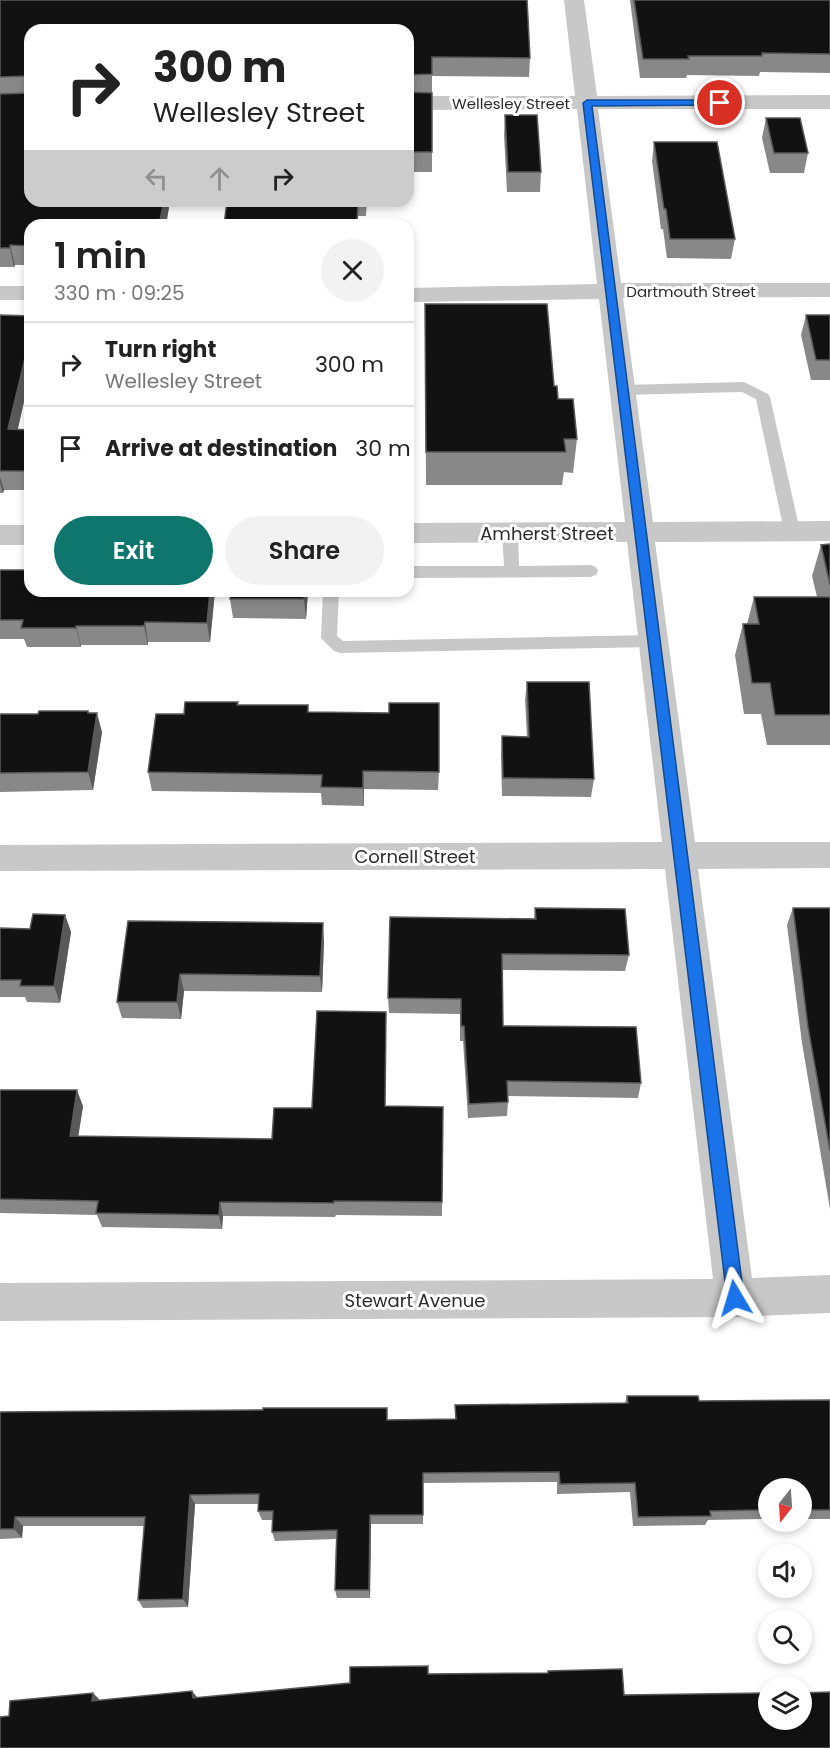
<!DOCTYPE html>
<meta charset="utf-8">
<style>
:root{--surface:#fff;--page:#f2f2f2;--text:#222;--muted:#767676;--line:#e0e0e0;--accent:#0f766e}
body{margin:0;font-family:Poppins,sans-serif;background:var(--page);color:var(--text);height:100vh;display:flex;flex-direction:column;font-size:22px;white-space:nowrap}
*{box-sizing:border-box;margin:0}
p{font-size:20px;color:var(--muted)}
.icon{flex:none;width:33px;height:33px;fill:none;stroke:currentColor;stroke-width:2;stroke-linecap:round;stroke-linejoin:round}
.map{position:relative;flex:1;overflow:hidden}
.drawer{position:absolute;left:24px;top:219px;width:390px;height:378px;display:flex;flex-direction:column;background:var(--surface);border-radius:18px;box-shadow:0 3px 9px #0003}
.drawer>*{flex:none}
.guide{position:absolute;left:24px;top:24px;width:390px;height:183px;border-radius:18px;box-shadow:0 3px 9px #0003;background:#fff;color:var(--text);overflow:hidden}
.needle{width:39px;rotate:197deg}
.tools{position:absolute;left:758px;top:1478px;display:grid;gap:12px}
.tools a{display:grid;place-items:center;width:54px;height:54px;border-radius:50%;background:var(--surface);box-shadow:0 3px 9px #0003;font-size:30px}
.pin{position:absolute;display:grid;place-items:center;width:51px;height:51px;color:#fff;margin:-26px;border:3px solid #fff;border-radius:50%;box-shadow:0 2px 6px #0007}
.me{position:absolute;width:66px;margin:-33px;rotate:353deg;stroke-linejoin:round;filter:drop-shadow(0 0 4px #0008)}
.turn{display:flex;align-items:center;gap:21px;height:126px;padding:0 30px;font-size:27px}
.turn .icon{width:78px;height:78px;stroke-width:2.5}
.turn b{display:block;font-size:42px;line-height:51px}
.lanes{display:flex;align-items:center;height:57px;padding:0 30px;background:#0003;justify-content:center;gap:30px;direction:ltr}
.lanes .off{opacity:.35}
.round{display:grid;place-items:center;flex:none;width:63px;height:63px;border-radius:32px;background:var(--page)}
.headline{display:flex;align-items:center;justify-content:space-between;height:102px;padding:0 30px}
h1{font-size:36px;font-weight:600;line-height:45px}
.primary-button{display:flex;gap:12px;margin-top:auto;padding:12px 30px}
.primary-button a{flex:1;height:69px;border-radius:36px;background:var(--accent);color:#fff;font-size:24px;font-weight:600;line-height:69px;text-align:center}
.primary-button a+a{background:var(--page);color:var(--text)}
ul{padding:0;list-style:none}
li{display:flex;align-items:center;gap:18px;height:84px;padding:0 30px;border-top:2px solid var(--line)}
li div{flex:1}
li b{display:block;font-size:22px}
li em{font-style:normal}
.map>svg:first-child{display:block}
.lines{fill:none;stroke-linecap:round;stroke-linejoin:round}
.service{fill:#c8c8c8;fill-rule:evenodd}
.minor{fill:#c8c8c8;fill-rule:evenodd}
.wall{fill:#888}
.shaded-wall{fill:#595959}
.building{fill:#121212;stroke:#595959;stroke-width:1.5}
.route{fill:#1a73e8;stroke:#114b97;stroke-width:1.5}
.labels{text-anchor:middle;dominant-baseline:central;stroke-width:6;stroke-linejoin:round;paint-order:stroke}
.far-street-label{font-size:15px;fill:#2b2b2b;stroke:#fff}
.street-label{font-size:18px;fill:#2b2b2b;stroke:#fff}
</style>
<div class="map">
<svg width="830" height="1748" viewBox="0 0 830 1748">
<rect width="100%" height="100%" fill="#fff"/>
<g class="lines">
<!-- service -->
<g class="service">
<path d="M744 382 768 394 770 397 800 531 797 535H787L784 531 756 399 742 392 622 395 615 390 622 385Z"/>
<path d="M510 528 515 529 518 533 519 566 590 565 596 567 598 571 596 575 590 577 408 578V566H504L502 533 505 529Z"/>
<path d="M323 591H339L337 636 343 641 654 635 660 637 662 641 660 645 654 647 340 653 334 651 321 638Z"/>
</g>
<!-- minor -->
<g class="minor">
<path d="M564 0H584L597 96 830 95V109H598L621 283H830V297L623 298 653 522 830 521V541L655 542 695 842H830V868L698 869 752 1278 830 1275V1313L735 1317 0 1321V1283L713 1279 665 869 0 871V845L662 842 627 542 408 543V523L625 522 599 299 408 302V288L597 284 577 109 408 110V96H575Z"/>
<rect x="0" y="286" width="30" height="14"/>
<rect x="0" y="525" width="30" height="20"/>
</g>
</g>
<!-- wall -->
<g class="wall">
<path d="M0 0H527L530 58 529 77 432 76V172H408V30H30V201H170L166 225H30V265H15L14 267H0Z"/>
<path d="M630 0H830V73L760 72 759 76 687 75 686 78H640Z"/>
<path d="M505 115 541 172 540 192H507L504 135Z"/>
<path d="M766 118 808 153 804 173H770L762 138Z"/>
<path d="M654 142 735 239 731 259 667 258 663 229H661L652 161Z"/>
<path d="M227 201H367L366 216H359Z"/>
<path d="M425 304 554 386 558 399 577 439 573 473 564 472 562 485H426Z"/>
<path d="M408 312 413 332 412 367H408Z"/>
<path d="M0 315 30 316V375L18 429 30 430V490H4L3 493H0Z"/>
<path d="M806 315H830V380H811L801 335Z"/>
<path d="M830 544V745H767L761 714H744L735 655 743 624H747L754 597H817L812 576 821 545Z"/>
<path d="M0 570 30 591H215L210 642H148V645H81V647H27L24 639H0Z"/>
<path d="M231 591H308L306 619 233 618 230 599Z"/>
<path d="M527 682 594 779 591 797 502 796 501 755 502 736 527 737 525 700Z"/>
<path d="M238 705 309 712 439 772 438 790 364 789V806L322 805 321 793 152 791 148 772 184 714Z"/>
<path d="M88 711 102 732 93 790 0 792V714H38Z"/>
<path d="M535 908 629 955 625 971 502 970 503 1026 641 1083 638 1098 508 1096V1102L507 1116 468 1118 463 1041H460V1014L389 1013 388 998 534 919Z"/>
<path d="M793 908H830V1209L802 1043 787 925Z"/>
<path d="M65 915 71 932 60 1003 27 1002 25 997H0V928L30 929Z"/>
<path d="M128 921 324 941 322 992 184 991 181 1019 122 1018 117 1002Z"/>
<path d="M386 1028 385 1106 442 1202V1216L336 1215 335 1217 223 1216 222 1229 102 1227 97 1215 0 1213V1090L83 1106 78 1136 272 1139 312 1108Z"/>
<path d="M627 1396 699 1401 830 1400V1519H801V1488H768V1519L708 1520 705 1525 633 1526 630 1492 557 1494V1482L423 1483V1524H371L370 1598H337L335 1590 336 1539 275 1541 272 1532V1520H262L258 1511 259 1504H195L188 1607 143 1608 138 1600 144 1526H23L22 1538 0 1539V1412L388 1420 455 1419V1405L625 1403Z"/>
</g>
<!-- shaded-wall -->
<g class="shaded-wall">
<path d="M164 201H170L166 225H159Z"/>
<path d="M10 245 15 265 14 267 10 248Z"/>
<path d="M26 354 30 375 13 449 8 429Z"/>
<path d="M0 477 4 490 3 493 0 482Z"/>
<path d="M210 591H215L210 642 207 623Z"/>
<path d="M305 591H308L306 619 304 599Z"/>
<path d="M145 622 148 642V645L144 626Z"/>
<path d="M76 626 81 645V647L76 628Z"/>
<path d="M97 713 102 732 93 790 88 772Z"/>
<path d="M363 771 364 789V806L363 788Z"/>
<path d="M65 915 71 932 60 1003 54 986Z"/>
<path d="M323 923 324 941 322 992 320 976Z"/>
<path d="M180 974 184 991 181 1019 177 1002Z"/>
<path d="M77 1090 83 1106 76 1151 70 1136Z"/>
<path d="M220 1202 223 1216 222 1229 219 1215Z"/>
<path d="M190 1495 195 1504 188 1607 183 1599Z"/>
<path d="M370 1515 371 1524 370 1598 369 1590Z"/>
<path d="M15 1517 23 1526 22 1538 14 1529Z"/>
<path d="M192 1691 197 1697V1704L193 1698Z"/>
<path d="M93 1693 99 1699V1707L92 1701Z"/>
</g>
<!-- building -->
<g class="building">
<path d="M0 0H527L530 58 432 57V74L408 75V30H30V201H164L159 225H30V246L10 245V248H0V94L28 93V76L0 77Z"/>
<path d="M634 0H830V54L762 53V56H688L689 59H643Z"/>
<path d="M408 92 432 93V152H408Z"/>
<path d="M505 115H537L541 172H508Z"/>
<path d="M766 118H800L808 153H774Z"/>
<path d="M654 142H717L735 239H670L666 209H664Z"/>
<path d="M227 201H358L357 225H224Z"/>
<path d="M425 304H547L554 386H557L558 399H573L577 439H564L566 452H426Z"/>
<path d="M408 312H413L412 347H408Z"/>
<path d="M0 315 30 316V354H26L8 429 30 430V471H0Z"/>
<path d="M806 315H830V360H816Z"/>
<path d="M830 544V585L821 545Z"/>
<path d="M0 570H30V591H210L207 623 145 622 144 626H76V628H21L23 620H0Z"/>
<path d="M231 591H305L304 599H230Z"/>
<path d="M754 597H830V715H775L770 683H752L743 624H759Z"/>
<path d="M527 682H589L594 779 503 778 502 736 529 737Z"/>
<path d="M185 702H238L237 705H308V712L389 713V703H439V772L363 771V788L321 787 322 775 148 772 156 714H184Z"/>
<path d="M39 711H88V713H97L88 772 0 773V714H38Z"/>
<path d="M535 908 625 909 629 955 502 954 503 1026 636 1027 641 1083 507 1081 508 1102 469 1104 464 1026H461V999L388 998 390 917 536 919Z"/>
<path d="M793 908H830V1151L808 1027Z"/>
<path d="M33 914 65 915 54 986H20L21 980H0V928L30 929Z"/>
<path d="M128 921 323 923 320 976 180 974 177 1002H117Z"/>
<path d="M317 1011 386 1012 385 1106 443 1107 442 1202 334 1201V1203L220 1202 219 1215 96 1213 98 1201 0 1199V1090H77L70 1136 272 1139 274 1108H312Z"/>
<path d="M627 1396H698L699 1401 830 1400V1510H801V1488H768V1510L710 1511 711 1516 638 1517 635 1483 560 1484 559 1472 423 1473V1515H370L369 1590H335L337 1530 272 1532 273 1511H258L259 1494 190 1495 183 1599 138 1600 145 1517H15L14 1529H0V1412L263 1410V1408H387V1420L456 1419 455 1405 628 1403Z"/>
<path d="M428 1666V1674L548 1673V1671L622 1669 624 1695 768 1693V1719H801V1693L830 1692V1748H0V1717L9 1716 10 1701 93 1693 92 1701 192 1691 193 1698 350 1683V1667Z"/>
</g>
<!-- route -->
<path class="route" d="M587 100H720L724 103 720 105 592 106 744 1298 741 1304 735 1306 730 1304 727 1298 583 103Z"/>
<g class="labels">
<!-- far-street labels -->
<g class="far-street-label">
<text x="511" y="103">Wellesley Street</text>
<text x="691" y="291">Dartmouth Street</text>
</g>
<!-- street labels -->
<g class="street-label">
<text x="547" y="533">Amherst Street</text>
<text x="415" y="856">Cornell Street</text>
<text x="415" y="1300">Stewart Avenue</text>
</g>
</g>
</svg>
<div class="tools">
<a><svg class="needle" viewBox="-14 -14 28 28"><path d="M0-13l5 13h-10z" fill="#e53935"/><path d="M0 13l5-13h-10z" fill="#767676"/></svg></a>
<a><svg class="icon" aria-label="sound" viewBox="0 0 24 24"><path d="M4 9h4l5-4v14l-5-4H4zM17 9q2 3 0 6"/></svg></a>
<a><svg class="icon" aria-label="search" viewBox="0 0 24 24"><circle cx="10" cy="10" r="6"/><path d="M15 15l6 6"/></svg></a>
<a><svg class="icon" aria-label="layers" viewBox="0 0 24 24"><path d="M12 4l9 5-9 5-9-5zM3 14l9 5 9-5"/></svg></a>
</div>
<div class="pin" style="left:720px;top:103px;background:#d93025"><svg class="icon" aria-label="arrive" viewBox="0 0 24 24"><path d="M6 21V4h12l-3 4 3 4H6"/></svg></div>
<svg class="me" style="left:735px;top:1298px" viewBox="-20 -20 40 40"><path d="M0-17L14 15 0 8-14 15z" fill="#1a73e8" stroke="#fff" stroke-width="4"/></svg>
<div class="guide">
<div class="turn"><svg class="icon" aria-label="right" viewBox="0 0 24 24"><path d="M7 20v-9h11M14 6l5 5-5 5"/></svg><div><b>300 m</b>Wellesley Street</div></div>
<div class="lanes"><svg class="icon off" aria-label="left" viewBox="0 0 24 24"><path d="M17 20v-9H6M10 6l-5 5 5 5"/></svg><svg class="icon off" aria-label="ahead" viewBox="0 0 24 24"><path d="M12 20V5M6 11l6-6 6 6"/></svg><svg class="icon" aria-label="right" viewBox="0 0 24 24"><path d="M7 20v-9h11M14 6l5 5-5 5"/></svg></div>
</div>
<section class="drawer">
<div class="headline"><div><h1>1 min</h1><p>330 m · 09:25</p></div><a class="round"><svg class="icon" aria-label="close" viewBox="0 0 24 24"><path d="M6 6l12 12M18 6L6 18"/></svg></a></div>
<ul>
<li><svg class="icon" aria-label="right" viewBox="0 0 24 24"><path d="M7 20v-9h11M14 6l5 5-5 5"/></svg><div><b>Turn right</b><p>Wellesley Street</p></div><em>300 m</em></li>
<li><svg class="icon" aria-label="arrive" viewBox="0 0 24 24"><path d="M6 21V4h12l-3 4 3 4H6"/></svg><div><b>Arrive at destination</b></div><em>30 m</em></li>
</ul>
<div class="primary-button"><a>Exit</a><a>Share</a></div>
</section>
</div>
